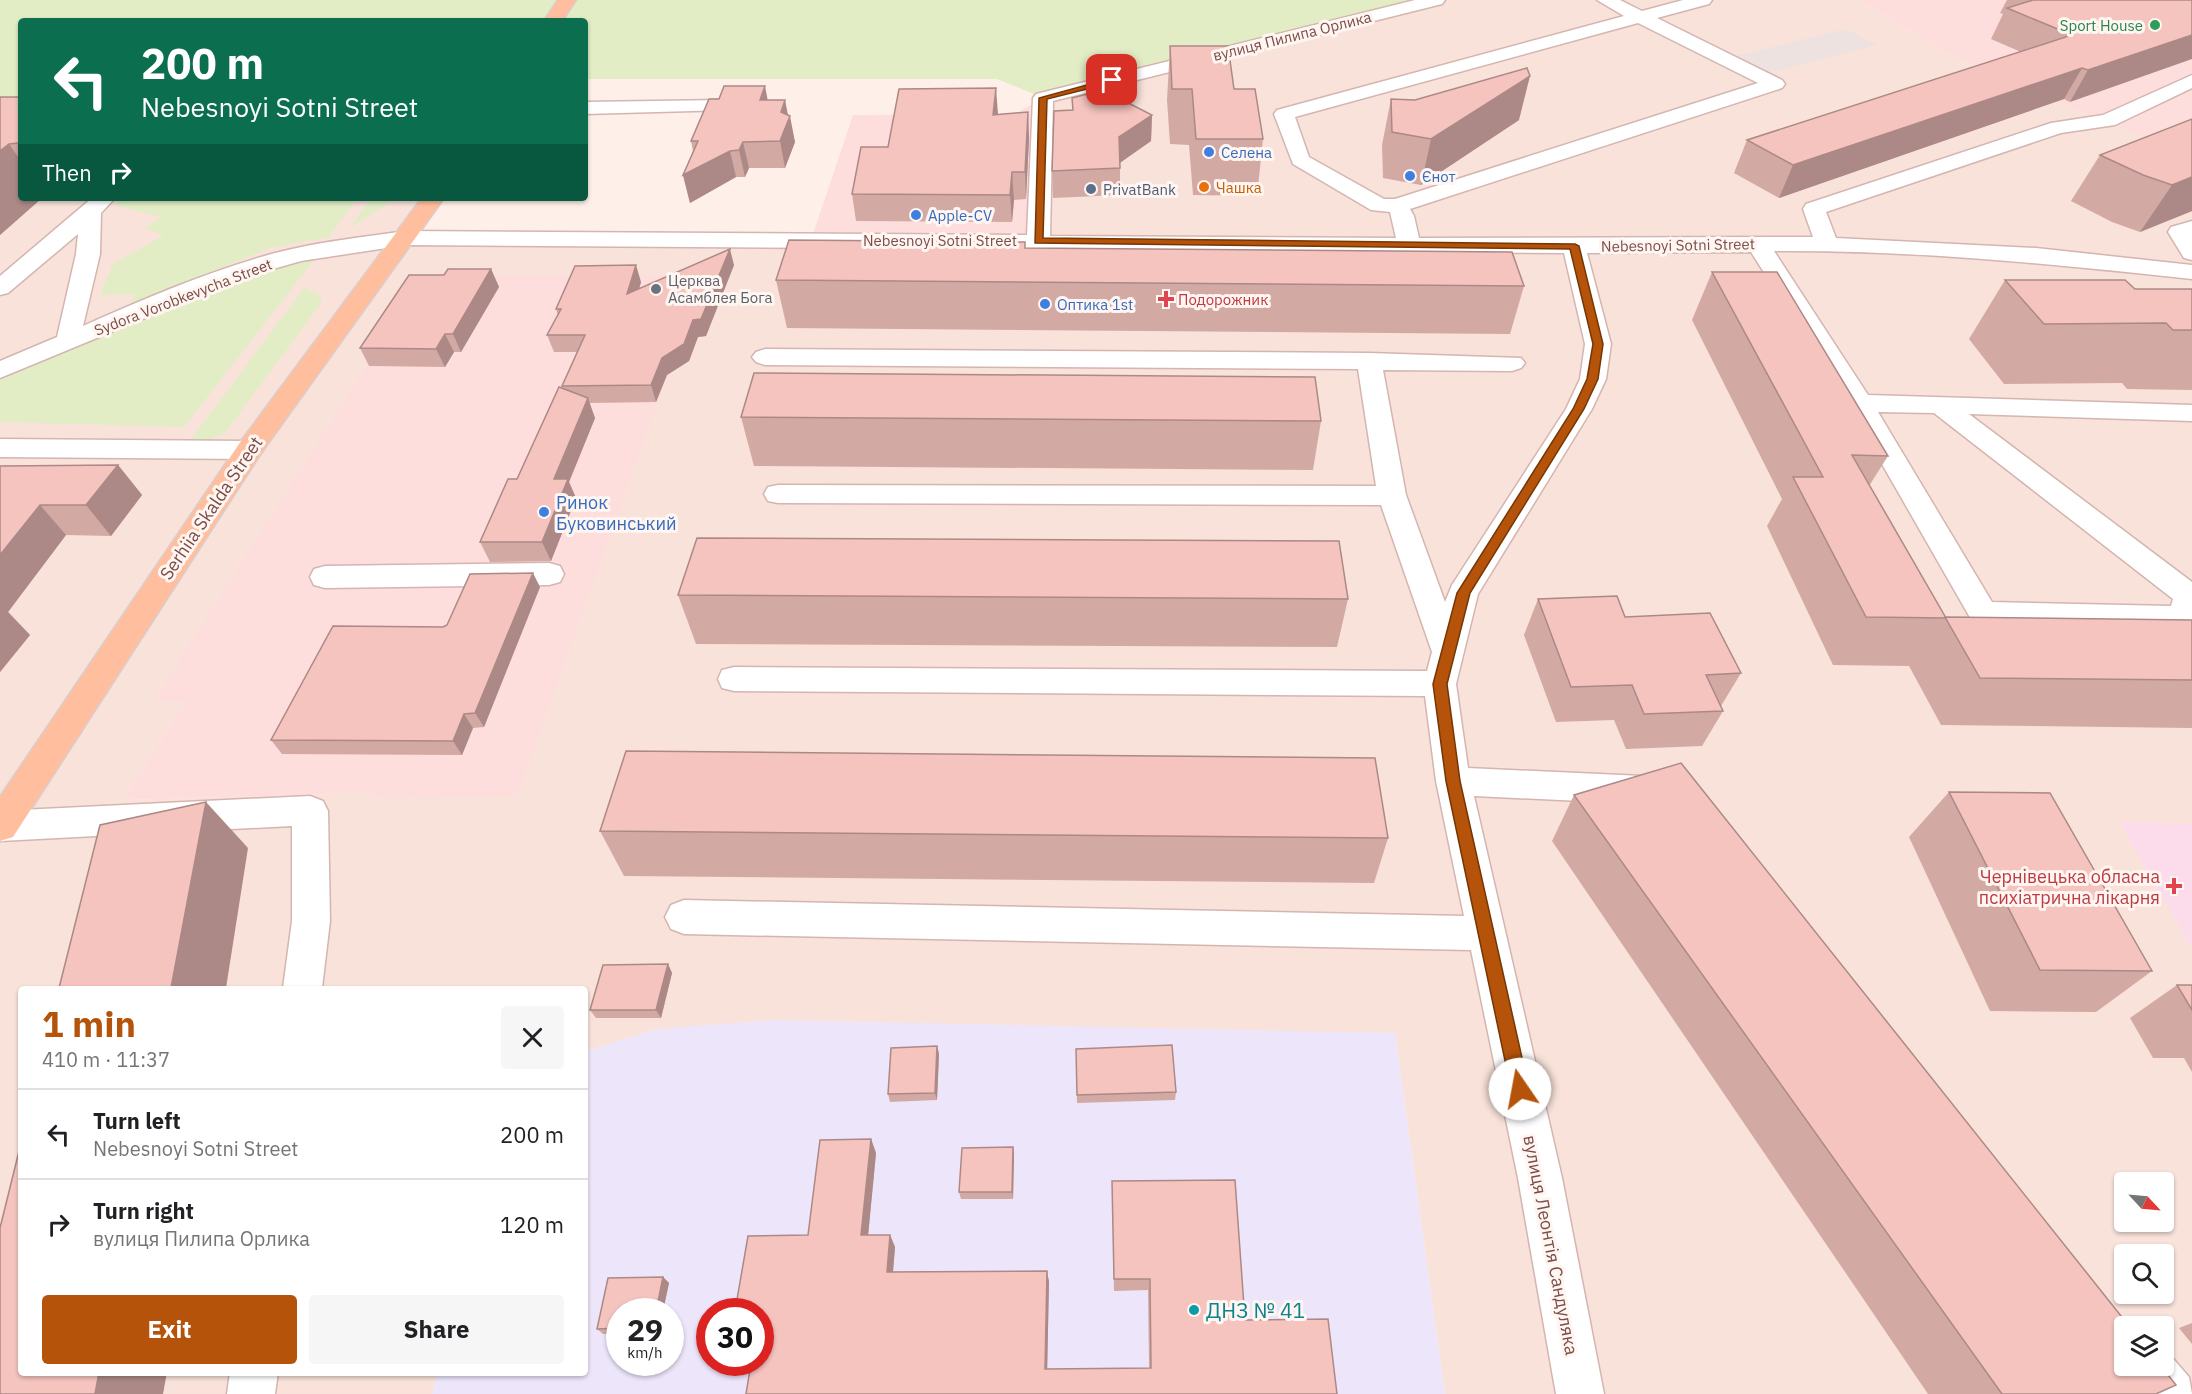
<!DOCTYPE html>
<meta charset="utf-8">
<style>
:root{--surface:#fff;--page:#f6f6f6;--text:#202124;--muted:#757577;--line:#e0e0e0;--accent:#b45309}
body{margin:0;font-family:"IBM Plex Sans",sans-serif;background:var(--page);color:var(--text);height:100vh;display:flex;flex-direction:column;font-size:22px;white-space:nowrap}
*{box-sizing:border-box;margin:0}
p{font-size:20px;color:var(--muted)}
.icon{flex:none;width:33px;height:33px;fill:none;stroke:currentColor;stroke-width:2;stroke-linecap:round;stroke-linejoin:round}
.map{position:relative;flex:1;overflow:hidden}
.details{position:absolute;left:18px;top:986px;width:570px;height:390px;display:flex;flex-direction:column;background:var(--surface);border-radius:6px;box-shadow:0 2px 4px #0004}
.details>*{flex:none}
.hud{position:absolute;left:18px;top:18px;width:570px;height:183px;border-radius:6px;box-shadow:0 2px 4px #0004;background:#0b6e4f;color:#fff;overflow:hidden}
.needle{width:39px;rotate:116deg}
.fabs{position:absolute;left:2114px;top:1172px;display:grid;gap:12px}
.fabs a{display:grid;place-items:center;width:60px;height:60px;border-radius:6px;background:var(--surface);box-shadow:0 2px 4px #0004;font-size:30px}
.speed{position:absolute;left:606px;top:1298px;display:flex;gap:12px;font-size:30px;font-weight:700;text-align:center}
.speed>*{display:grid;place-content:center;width:78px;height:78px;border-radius:50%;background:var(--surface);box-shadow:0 2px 4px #0004;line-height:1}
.speed small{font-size:15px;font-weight:400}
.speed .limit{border:9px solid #d22;background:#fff;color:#111}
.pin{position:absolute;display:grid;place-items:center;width:51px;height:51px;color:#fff;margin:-26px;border-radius:12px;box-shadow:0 3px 9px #0006}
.me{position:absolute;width:66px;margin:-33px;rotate:348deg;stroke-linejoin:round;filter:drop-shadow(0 0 4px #0008)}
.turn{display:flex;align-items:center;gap:21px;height:126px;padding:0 24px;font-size:27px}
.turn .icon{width:78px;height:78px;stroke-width:2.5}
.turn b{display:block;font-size:42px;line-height:51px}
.then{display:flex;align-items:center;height:57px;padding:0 24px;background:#0003;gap:12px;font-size:22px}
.round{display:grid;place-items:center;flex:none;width:63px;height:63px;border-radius:6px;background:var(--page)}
.head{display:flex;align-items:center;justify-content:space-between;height:102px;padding:0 24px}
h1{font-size:36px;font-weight:700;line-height:45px;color:var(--accent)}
.primary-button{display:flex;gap:12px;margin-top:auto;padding:12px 24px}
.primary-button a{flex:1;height:69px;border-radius:6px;background:var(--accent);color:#fff;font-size:24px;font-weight:700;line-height:69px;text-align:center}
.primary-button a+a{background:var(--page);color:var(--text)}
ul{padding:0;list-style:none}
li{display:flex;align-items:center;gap:18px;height:90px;padding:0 24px;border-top:2px solid var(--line)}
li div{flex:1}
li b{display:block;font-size:22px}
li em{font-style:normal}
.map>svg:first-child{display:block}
.residential{fill:#f8e2da;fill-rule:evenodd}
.commercial{fill:#fedddd}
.industrial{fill:#ede2df}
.education{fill:#ede6fb;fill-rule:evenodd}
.medical{fill:#fcdcea}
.green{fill:#e2edc6}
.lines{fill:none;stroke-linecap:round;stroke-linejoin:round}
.minor-casing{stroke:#d4b5b0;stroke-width:3}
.major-casing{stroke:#dacdcc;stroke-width:3}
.minor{fill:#fff;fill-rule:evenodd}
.major{fill:#ffbf9f;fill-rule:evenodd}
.wall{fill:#d3a9a4}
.shaded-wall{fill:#ac8986}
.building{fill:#f5c4bf;stroke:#ac8986;stroke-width:1.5}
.route{fill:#b45309;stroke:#753606;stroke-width:1.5}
.leisure-dot{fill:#2e9e5b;stroke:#fff5f1;stroke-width:2}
.shop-dot{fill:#3f7fe0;stroke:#fff5f1;stroke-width:2}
.food-dot{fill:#e8710a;stroke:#fff5f1;stroke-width:2}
.service-dot{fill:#5c6f8a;stroke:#fff5f1;stroke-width:2}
.worship-dot{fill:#6b7280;stroke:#fff5f1;stroke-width:2}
.health-dot{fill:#e0444e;stroke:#fff5f1;stroke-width:2}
.culture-dot{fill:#0f9aa8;stroke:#fff5f1;stroke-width:2}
.labels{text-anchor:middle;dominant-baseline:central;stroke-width:6;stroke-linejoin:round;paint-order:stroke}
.far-leisure-label{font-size:15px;fill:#27864d;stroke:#fff5f1;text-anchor:end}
.far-street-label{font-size:15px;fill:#7b4d4a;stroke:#fff5f1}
.far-shop-label{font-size:15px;fill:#366cbe;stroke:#fff5f1;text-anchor:start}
.far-food-label{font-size:15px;fill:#c56008;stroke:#fff5f1;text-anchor:start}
.far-service-label{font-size:15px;fill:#4e5e75;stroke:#fff5f1;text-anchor:start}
.far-worship-label{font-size:15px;fill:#5b616d;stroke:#fff5f1;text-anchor:start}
.far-health-label{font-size:15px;fill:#be3a42;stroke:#fff5f1;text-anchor:start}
.shop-label{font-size:18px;fill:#366cbe;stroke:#fff5f1;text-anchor:start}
.street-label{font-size:18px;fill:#7b4d4a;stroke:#fff5f1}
.health-label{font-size:18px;fill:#be3a42;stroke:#fff5f1;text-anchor:end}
.near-culture-label{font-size:21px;fill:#0d838f;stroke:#fff5f1;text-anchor:start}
</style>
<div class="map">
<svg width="2192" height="1394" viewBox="0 0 2192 1394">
<rect width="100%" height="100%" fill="#fef0e9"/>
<!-- residential -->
<path class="residential" d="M1439 0H1861L1932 45 2192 121V824L2119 822 2192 949V1394H1445L1395 1033 656 1029 585 1052V988H21V1372L438 1373 432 1394H0V98H21V198H435L407 238 811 240 1044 98ZM730 275 698 337 688 362 667 375 656 402 378 798 366 793 123 800 186 701ZM2124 1182H2163V1221H2124ZM2124 1254H2163V1293H2124ZM2124 1326H2163V1365H2124Z"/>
<!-- commercial -->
<g class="commercial">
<path d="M1861 0H2192V121L2145 138 1932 45Z"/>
<path d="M1044 98 1039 242 811 240 853 115 1014 114Z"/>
<path d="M730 275 706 336 697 337 688 362 667 375 517 796 378 798 366 793 123 800 186 701H154L414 292 455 276Z"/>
</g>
<!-- industrial -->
<path class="industrial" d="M1845 29 1877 45 1769 73 1737 56Z"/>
<!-- education -->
<path class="education" d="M775 1020 1395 1033 1445 1394H432L438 1373 585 1372V1052L656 1029ZM620 1311H670V1362H620ZM710 1311H760V1362H710Z"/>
<!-- medical -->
<path class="medical" d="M2119 822 2192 824V949Z"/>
<!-- green -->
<g class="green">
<path d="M0 0H1439L1044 98 997 79H585V21H21V98H0Z"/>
<path d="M122 198H357L329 237 270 248 130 304 136 294 100 295 113 264 164 235 145 228 161 217 115 205Z"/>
<path d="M371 198H396L350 228Z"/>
<path d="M314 260 184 427 0 422V380L263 270Z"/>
<path d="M304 288 319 295 322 302 224 434 205 441H190Z"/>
</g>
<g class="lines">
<!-- minor casing -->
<g class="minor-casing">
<g id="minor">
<path d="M1415 0H1445L1442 4 1053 101 1050 236 1396 238 1390 212 1371 210 1293 164 1274 114 1277 110 1624 16 1597 0H1620L1642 11 1683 0H1712L1709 4 1657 18 1782 80 1785 84 1782 88 1410 209 1414 216 1419 238 1813 237 1803 209 1806 204 2051 123 2103 115 2192 75V88L2115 125 2061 133 1826 212 1836 238 2036 248 2192 265V279C2053 264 1914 250 1774 251L1868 395 2192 405V421L1969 414 2192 582V627L2183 629 1983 624 1972 621 1847 403 1751 252 1587 253 1611 344 1606 379 1592 409 1478 594 1456 684 1468 768 1643 776 1655 780 1661 790 1655 800 1643 804 1474 796 1562 1178 1604 1394H1556L1518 1178 1471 950 684 934 671 929 665 917 671 905 684 900 1464 916 1436 781 1425 696 734 691 722 688 718 679 722 670 734 667 1427 671 1432 652 1381 505 778 503 768 501 764 494 768 487 778 485 1376 486 1358 369 765 365 756 362 752 357 756 352 765 349 1369 353 1521 358 1525 363 1521 368 1512 371 1383 370 1406 495 1445 602 1452 585 1566 409 1580 379 1585 344 1564 253 406 245 301 261 242 278 0 378V361L57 337 76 254 78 234 8 293 0 295V276L92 198H115L101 213 100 254 83 326C146 298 209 271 275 253 318 242 362 237 406 231L1027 235 1033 98 1036 94ZM1638 23 1758 83 1395 199H1384L1309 157 1295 117ZM1878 412 1934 413 2173 599 2171 606 1992 602Z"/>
<path d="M722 100 729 102 732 106 729 110 585 114V102Z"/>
<path d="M2192 221V260L2184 258 2168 232 2171 227Z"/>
<path d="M0 439 249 441 259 444 263 450 259 456 249 459 0 457Z"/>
<path d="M549 563 560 566 564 574 560 582 549 585 325 588 314 585 310 577 314 569 325 566Z"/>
<path d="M310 796 323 801 328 811 330 921 322 988H283L292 921V826L0 841V811Z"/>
<path d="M2163 1347 2189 1377 2192 1394H2142L2132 1382 2125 1365H2163Z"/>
<path d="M230 1372H278L275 1394H227Z"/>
</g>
</g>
<!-- major casing -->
<g class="major-casing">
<g id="major">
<path d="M558 0H576L562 21H544Z"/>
<path d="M422 198H444L259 456 13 837 0 841V797L239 444Z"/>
</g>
</g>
<!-- minor -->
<use href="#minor" class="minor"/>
<!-- major -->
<use href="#major" class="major"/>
</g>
<!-- wall -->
<g class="wall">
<path d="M2007 0H2192L2070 102 2064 99 1779 198 1734 173 1747 140 2021 52 1991 39 2003 14 2000 13Z"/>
<path d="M1170 46 1234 89 1263 139 1257 196 1193 195 1189 145 1170 144 1167 100Z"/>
<path d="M0 97H21V198H42L0 235Z"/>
<path d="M1391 99 1519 120 1421 185 1383 178 1382 145Z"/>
<path d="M768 100H785L787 114 795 142 785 168H749L745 177H736L690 203 683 175 693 151 691 141Z"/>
<path d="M1028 112 1029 139 1026 199 1014 200 1012 222 856 221 852 194 888 147 998 114Z"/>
<path d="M1152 115 1151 141 1120 163V195L1053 198 1052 171Z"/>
<path d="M2192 119V211L2140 232 2112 222 2071 201 2100 155Z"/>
<path d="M1026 248 1524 286 1510 334 787 328 776 280Z"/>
<path d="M734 265 706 336 698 337 689 361 667 375 656 402 589 403 595 418 569 482 576 498 551 561 490 562 480 542 517 479 563 388 562 386 577 352H554L547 335 558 315 556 309 641 282 639 289Z"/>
<path d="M491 269 499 287 461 352H454L445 367 369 366 360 348 444 275Z"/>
<path d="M1712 272 1888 456 1869 486 1945 617 2192 620V728L1941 725 1909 666 1833 665 1767 526 1782 499 1692 320Z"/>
<path d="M2005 280 2135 289H2192V390L2127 389 2122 383 2004 384 1969 339Z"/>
<path d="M741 417 1321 421 1313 470 754 466Z"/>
<path d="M118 465 142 495 111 536 66 535 8 612 30 635 0 672V466Z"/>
<path d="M540 587 484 727 473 728 462 755 282 754 271 740 443 627Z"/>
<path d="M678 595 1348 599 1337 647 696 644Z"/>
<path d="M1538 599 1625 617 1741 673 1721 706 1723 711 1702 746 1626 749 1614 720 1556 722 1524 635Z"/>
<path d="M626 751 1388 838 1374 883 624 876 600 831Z"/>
<path d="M1949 792 2152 971 2096 1012 1990 1011 1909 837Z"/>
<path d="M1574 795 2156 1394H1928L1552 841Z"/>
<path d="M668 964 672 973 661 1018H596L590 1010Z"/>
<path d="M2177 985H2192V1072L2184 1058H2153L2130 1018Z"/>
<path d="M937 1046 939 1054 937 1100 890 1102 888 1094Z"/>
<path d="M1076 1049 1176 1092 1175 1100 1077 1103Z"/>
<path d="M871 1139 876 1153 868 1235H890L895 1247 893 1272 1047 1271 1049 1282 1047 1369 1149 1368 1148 1290 1114 1291 1112 1181 1245 1320 1337 1394 736 1373 727 1363 808 1235Z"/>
<path d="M1013 1147 1014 1154 1013 1199H961L959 1192Z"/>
<path d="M663 1277 669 1283 663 1311H620V1334H603L597 1329 608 1278Z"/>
<path d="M2192 1323V1344L2179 1328Z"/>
</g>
<!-- shaded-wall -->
<g class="shaded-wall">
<path d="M2192 35V59L2070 102 2088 70Z"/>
<path d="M2082 68 2064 99 1779 198 1793 165Z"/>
<path d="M1530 76 1519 120 1421 185 1431 139Z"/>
<path d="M765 86 770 112 760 100Z"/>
<path d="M996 88 998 114 993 115Z"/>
<path d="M785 100 789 120 790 116 795 142 785 168 780 141 781 112Z"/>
<path d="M1028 112 1029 139 1026 199 1025 172Z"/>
<path d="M1152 115 1151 141 1118 164 1119 137Z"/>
<path d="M743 142 749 168 745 177 739 150Z"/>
<path d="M9 144 21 161V198H42L0 235V151Z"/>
<path d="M730 151 736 177 690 203 683 175Z"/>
<path d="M1012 172 1014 200 1012 222 1010 195Z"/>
<path d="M2192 177V211L2140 232 2172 185Z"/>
<path d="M730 249 734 265 706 336 698 337 689 361 667 375 656 402 651 385 662 358 693 320Z"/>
<path d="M636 265 641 282 633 311 627 294Z"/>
<path d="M491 269 499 287 461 352 453 334Z"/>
<path d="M445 334 454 352 445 367 436 349Z"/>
<path d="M588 398 595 418 569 482 576 498 551 561 542 542 554 479Z"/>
<path d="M118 465 142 495 111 536 86 505Z"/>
<path d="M40 505 66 535 8 612 30 635 0 672V555Z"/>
<path d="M533 573 540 587 484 727 475 713Z"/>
<path d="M464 714 473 728 462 755 453 741Z"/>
<path d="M206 802 248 848 226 988H171Z"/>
<path d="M668 964 672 973 661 1018 656 1010Z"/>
<path d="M937 1046 939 1054 937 1100 935 1093Z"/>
<path d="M871 1139 876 1153 867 1247 861 1235Z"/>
<path d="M1013 1147 1014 1154 1013 1199 1012 1192Z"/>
<path d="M890 1235 895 1247 892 1284 887 1272Z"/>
<path d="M1047 1271 1049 1282 1047 1379 1045 1369Z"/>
<path d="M663 1277 669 1283 663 1311H656Z"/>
<path d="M99 1372H167L163 1394H95Z"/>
</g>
<!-- building -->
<g class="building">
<path d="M2033 0H2192V35L2088 70 2082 68 1793 165 1747 140 2072 35 2007 8Z"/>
<path d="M1170 46H1228L1234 89H1255L1263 139H1196L1192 89H1172Z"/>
<path d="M1527 68 1530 76 1431 139 1392 132 1391 99 1415 100Z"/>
<path d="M724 86H765L760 100H785L781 112 790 116 780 141 743 142 739 150 730 151 683 175 698 141H691L709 99H719Z"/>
<path d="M996 88 993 115 1028 112 1025 172H1012L1010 195 852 194 861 147H888L899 89Z"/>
<path d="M1103 90 1152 115 1119 137 1120 168 1052 171 1054 111 1073 110 1072 98Z"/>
<path d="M0 97H21V141L18 143 9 144 0 151Z"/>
<path d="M2192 119V177L2172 185 2143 175 2100 155Z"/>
<path d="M789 240 1025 242V248L1512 252 1524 286 776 280Z"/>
<path d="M730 249 701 319 693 320 684 344 662 358 651 385 562 386 585 335H547L561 309H556L575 266 636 265 627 294Z"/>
<path d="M448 269H491L453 334H445L436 349 360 348 409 275H444Z"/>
<path d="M1712 272H1777L1888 456 1852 455 1946 618 1866 617 1793 477H1823Z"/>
<path d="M2005 280H2125L2135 289H2192V330H2173L2166 323 2044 324Z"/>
<path d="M754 373 1315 377 1321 421 741 417Z"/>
<path d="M559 387 588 398 554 479H568L542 542H480L508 479H517Z"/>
<path d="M118 465 86 505H40L0 555V466Z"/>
<path d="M697 538 1339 541 1348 599 678 595Z"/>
<path d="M533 573 475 713 464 714 453 741 271 740 333 626 443 627 447 625 470 574Z"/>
<path d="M1617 596 1625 617 1710 613 1741 673 1706 675 1723 711 1644 714 1632 685 1571 687 1538 599Z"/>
<path d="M1945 617 2192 620V680L1980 678Z"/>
<path d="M626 751 1375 758 1388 838 600 831Z"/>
<path d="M1681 763 2129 1326H2124V1365H2160L2176 1385 2156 1394H2002L1574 795Z"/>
<path d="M1949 792 2050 793 2152 971 2040 970Z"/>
<path d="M206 802 171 988H59L100 825Z"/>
<path d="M668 964 656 1010H590L603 965Z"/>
<path d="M2177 985H2192V1010Z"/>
<path d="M1172 1045 1176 1092 1077 1095 1076 1049Z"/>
<path d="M937 1046 935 1093 888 1094 891 1048Z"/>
<path d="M871 1139 861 1235H890L887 1272 1047 1271 1045 1369 1151 1368 1150 1279H1114L1112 1181 1235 1180 1245 1320 1328 1319 1337 1394H746L751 1363H727V1362H760V1311H735L748 1236 808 1235 820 1140Z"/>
<path d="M21 1143V1372H99L95 1394H0V1228Z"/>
<path d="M1013 1147 1012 1192H959L962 1148Z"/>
<path d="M663 1277 656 1311H620V1328L597 1329 608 1278Z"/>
</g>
<!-- route -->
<path class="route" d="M1112 78 1115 82 1047 99 1043 238 1575 244 1579 246 1603 344 1598 379 1584 409 1470 593 1447 684 1460 781 1529 1089 1526 1095 1520 1097 1514 1095 1511 1089 1446 781 1433 684 1457 593 1573 409 1587 379 1593 344 1570 249 1035 243 1039 98Z"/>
<!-- markers -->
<circle class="leisure-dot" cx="2155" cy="25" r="6"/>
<g class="shop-dot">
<circle cx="1209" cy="152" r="6"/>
<circle cx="1410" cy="176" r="6"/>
<circle cx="916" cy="215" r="6"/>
<circle cx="1045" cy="304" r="6"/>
<circle cx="544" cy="512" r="6"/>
</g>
<circle class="food-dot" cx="1204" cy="187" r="6"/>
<circle class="service-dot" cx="1091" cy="189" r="6"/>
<circle class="worship-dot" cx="656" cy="289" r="6"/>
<g class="health-dot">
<path d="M1163 290h6v6h6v6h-6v6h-6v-6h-6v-6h6z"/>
<path d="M2171 877h6v6h6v6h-6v6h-6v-6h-6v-6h6z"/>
</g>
<circle class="culture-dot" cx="1194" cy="1310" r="6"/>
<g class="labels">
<!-- far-leisure labels -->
<g class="far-leisure-label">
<text x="2143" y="25">Sport House</text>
</g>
<!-- far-street labels -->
<g class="far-street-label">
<text transform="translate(1292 36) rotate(-14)">вулиця Пилипа Орлика</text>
<text x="940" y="240">Nebesnoyi Sotni Street</text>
<text transform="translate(1678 245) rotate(-1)">Nebesnoyi Sotni Street</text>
<text transform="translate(183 297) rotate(-21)">Sydora Vorobkevycha Street</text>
</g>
<!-- far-shop labels -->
<g class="far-shop-label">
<text x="1221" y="152">Селена</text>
<text x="1422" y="176">Єнот</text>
<text x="928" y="215">Apple-CV</text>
<text x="1057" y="304">Оптика 1st</text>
</g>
<!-- far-food labels -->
<g class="far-food-label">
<text x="1216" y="187">Чашка</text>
</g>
<!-- far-service labels -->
<g class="far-service-label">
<text x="1103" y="189">PrivatBank</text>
</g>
<!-- far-worship labels -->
<g class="far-worship-label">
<text x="668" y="280">Церква<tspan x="668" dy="17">Асамблея Бога</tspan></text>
</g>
<!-- far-health labels -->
<g class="far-health-label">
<text x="1178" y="299">Подорожник</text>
</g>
<!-- shop labels -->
<g class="shop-label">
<text x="556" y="502">Ринок<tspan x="556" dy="21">Буковинський</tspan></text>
</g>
<!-- street labels -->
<g class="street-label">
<text transform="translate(211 508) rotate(-56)">Serhiia Skalda Street</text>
<text transform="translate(1551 1245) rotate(79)">вулиця Леонтія Сандуляка</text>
</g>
<!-- health labels -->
<g class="health-label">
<text x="2160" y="876">Чернівецька обласна<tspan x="2160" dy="21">психіатрична лікарня</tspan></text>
</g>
<!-- near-culture labels -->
<g class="near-culture-label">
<text x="1206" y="1310">ДНЗ № 41</text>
</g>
</g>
</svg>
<div class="fabs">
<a><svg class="needle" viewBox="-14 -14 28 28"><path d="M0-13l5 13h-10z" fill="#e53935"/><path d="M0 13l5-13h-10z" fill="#757577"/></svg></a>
<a><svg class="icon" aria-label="search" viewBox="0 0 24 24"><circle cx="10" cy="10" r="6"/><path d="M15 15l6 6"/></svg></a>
<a><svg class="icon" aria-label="layers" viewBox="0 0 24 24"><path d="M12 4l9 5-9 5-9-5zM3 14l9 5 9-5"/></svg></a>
</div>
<div class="speed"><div>29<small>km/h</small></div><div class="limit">30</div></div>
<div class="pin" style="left:1112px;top:80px;background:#d93025"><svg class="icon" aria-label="arrive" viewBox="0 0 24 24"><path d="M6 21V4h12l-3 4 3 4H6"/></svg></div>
<svg class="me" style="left:1520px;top:1089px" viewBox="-20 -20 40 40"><circle r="19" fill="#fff"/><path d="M0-13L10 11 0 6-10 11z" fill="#b45309"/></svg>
<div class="hud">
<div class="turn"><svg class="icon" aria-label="left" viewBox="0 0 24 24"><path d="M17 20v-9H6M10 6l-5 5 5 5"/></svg><div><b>200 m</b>Nebesnoyi Sotni Street</div></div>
<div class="then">Then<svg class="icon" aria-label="right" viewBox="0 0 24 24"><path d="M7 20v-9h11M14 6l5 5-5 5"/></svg></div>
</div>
<section class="details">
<div class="head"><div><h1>1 min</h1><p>410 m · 11:37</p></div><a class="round"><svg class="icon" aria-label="close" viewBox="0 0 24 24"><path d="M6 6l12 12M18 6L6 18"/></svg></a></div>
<ul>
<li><svg class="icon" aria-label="left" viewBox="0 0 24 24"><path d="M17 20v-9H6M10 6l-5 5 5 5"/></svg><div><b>Turn left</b><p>Nebesnoyi Sotni Street</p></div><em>200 m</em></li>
<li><svg class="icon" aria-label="right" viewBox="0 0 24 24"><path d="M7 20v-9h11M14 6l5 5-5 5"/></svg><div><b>Turn right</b><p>вулиця Пилипа Орлика</p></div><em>120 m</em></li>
</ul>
<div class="primary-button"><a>Exit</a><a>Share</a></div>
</section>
</div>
